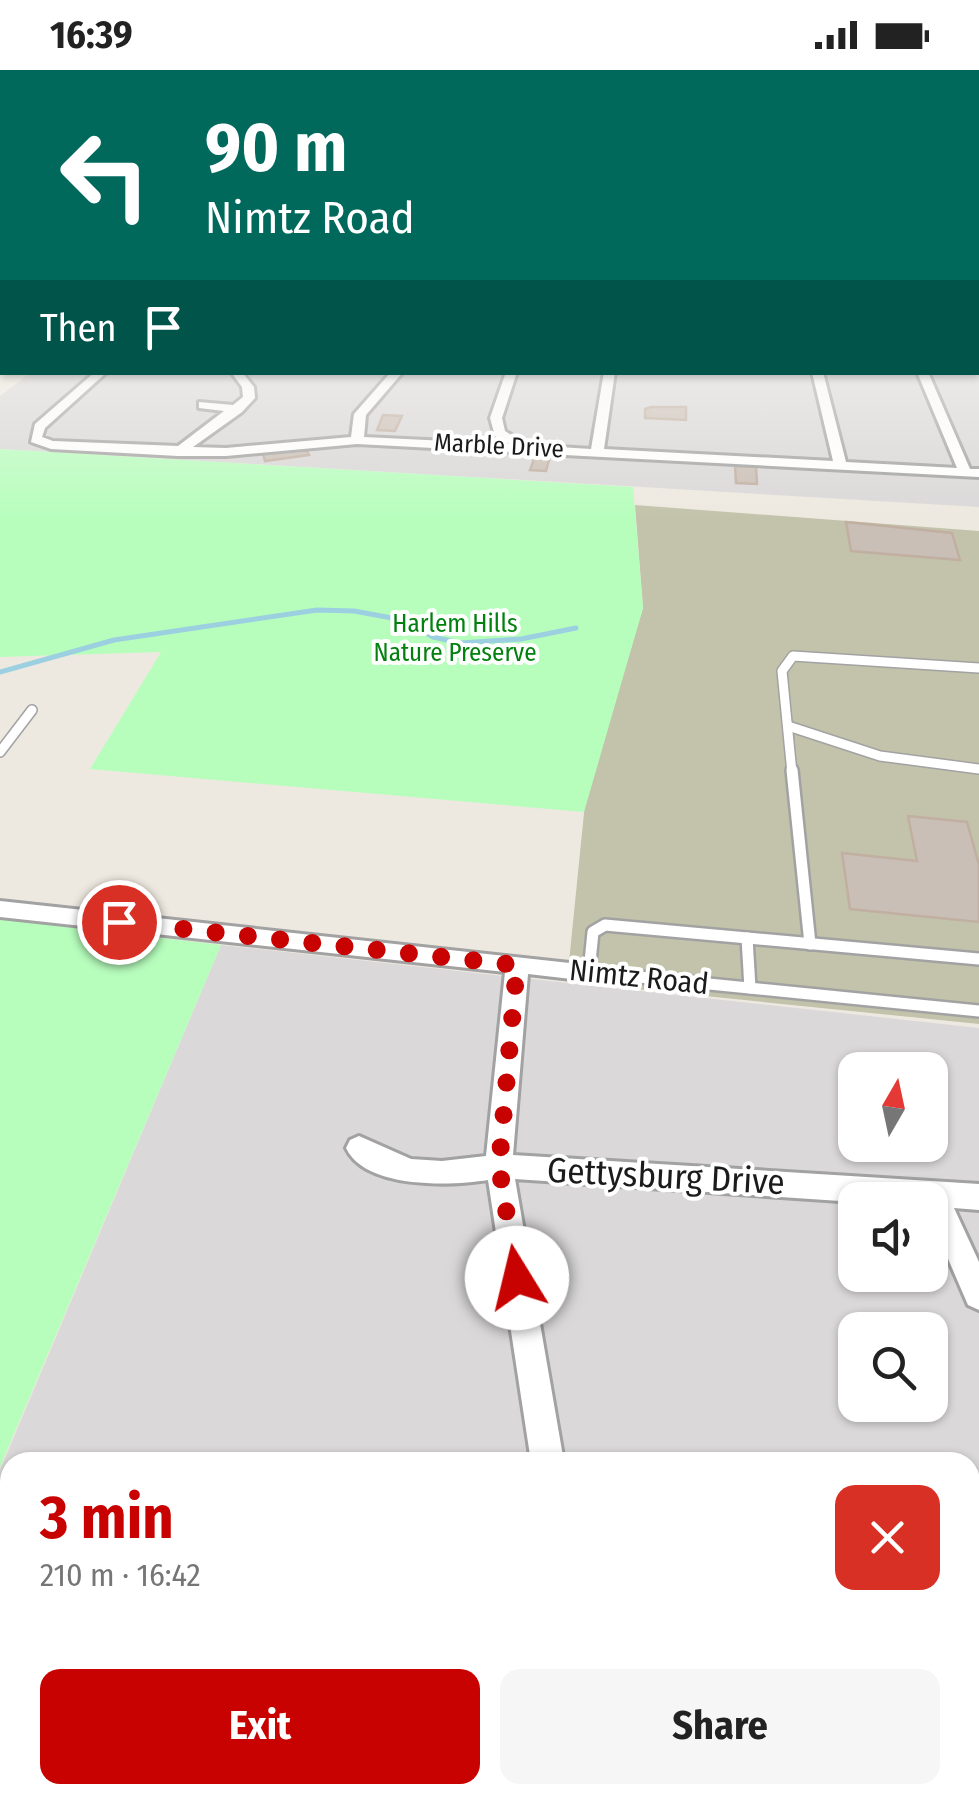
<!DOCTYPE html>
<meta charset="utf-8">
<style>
:root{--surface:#fff;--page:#f6f6f6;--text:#222;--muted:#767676;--accent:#c70200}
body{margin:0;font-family:"Fira Sans Condensed",sans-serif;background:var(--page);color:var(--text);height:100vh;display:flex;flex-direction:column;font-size:38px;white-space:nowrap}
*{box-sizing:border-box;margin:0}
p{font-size:32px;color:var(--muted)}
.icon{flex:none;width:55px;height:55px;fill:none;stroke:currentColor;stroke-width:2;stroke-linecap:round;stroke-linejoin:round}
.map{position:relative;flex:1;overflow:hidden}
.panel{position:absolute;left:0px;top:1382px;width:980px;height:352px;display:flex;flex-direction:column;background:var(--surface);border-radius:30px 30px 0 0;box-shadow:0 2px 8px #0004}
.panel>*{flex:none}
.hud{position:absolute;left:0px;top:0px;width:980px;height:305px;box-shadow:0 2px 8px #0004;background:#00695c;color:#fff;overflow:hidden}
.needle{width:65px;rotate:9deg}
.tools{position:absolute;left:838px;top:982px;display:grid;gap:20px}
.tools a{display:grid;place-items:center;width:110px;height:110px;border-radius:20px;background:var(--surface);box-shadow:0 2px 8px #0004;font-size:50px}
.pin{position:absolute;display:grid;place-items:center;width:85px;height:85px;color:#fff;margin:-42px;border:5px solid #fff;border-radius:50%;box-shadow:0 2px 10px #0007}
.me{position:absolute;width:110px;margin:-55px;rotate:351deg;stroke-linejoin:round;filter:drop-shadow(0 0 8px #0008)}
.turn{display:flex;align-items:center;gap:35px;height:210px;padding:0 40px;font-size:45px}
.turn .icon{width:130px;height:130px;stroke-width:2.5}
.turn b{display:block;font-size:70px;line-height:85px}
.then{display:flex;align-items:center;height:95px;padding:0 40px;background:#0003;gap:20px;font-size:38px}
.round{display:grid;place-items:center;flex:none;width:105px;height:105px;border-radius:20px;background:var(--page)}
.overview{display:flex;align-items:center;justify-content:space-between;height:170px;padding:0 40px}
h1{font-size:60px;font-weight:700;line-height:75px;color:var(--accent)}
.cta{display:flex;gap:20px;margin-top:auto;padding:20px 40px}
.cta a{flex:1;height:115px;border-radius:20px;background:var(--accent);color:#fff;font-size:40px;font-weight:700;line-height:115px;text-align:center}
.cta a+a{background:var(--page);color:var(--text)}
.status{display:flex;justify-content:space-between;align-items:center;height:70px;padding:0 50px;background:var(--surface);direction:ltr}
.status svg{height:28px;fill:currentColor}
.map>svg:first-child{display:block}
.residential{fill:#dad8d8;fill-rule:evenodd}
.construction{fill:#c3c3ab}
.park{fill:#b7febd}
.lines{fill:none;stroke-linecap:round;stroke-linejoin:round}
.stream{stroke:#9cd0e0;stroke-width:5}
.building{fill:#cabfb6;stroke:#c1afa1;stroke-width:2.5}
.service-far2-casing{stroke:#a2a2a2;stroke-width:12}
.service-far1-casing{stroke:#a2a2a2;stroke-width:16}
.service-casing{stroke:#a2a2a2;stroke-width:22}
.minor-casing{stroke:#a2a2a2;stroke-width:6}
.service-far2{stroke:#fff;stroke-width:9}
.service-far1{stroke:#fff;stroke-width:11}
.service{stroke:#fff;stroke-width:18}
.minor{fill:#fff;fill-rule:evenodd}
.route{stroke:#c70200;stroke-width:18;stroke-dasharray:0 32.4}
.labels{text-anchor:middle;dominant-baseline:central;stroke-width:8;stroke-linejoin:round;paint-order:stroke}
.far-street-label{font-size:25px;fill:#1b1b1b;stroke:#fff}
.far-park-label{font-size:25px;fill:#02810e;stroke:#fff}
.street-label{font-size:30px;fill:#1b1b1b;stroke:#fff}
.near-street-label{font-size:35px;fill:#1b1b1b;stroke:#fff}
</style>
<div class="status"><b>16:39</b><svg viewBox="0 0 49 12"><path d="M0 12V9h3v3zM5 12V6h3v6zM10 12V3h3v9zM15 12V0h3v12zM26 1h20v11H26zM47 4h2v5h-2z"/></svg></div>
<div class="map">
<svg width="979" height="1733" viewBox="0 0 979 1733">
<rect width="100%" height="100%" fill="#eee9e0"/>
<!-- residential -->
<g class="residential">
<path d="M979 206V437L0 379V326L30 303 978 302Z"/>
<path d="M221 875 979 958V1733H0V1400ZM855 1000H930V1075H855ZM855 1130H930V1205H855ZM855 1260H930V1335H855ZM10 1392H970V1725H10Z"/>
</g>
<!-- construction -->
<path class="construction" d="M635 435 979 461V954L567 912 585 733 643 538Z"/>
<!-- park -->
<g class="park">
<path d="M0 379 633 417 643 538 584 742 90 699 161 582 0 587Z"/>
<path d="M0 849 221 875 0 1397Z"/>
</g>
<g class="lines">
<!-- stream -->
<path class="stream" d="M0 602 114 570 317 540 354 541 403 550 433 567 460 573 521 569 576 558"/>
</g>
<!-- building -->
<g class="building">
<path d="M651 337H686V350L645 348V339Z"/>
<path d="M383 345 402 346 395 361 377 360Z"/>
<path d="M306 379 309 385 265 391 263 384Z"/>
<path d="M535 386 550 387 546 401 530 400Z"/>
<path d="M735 396 756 397 757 414 736 413Z"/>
<path d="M846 452 952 463 960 490 851 481Z"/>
<path d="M908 746 967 752 979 795V852L850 839 842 783 917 791Z"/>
</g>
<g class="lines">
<!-- service-far2 casing -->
<g class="service-far2-casing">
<g id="service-far2">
<path d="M788 656 880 686 979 699"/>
<path d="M0 682 32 640"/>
<path d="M792 703 782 601 793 586 979 598"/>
</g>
</g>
<!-- service-far1 casing -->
<g class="service-far1-casing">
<g id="service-far1">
<path d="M792 700 810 874"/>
<path d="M747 868 750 918"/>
<path d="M979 889 605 855 593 862 589 902 979 941"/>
</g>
</g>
<!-- service casing -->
<g class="service-casing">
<path id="service" d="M274 1725 283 1733"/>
</g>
<!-- minor casing -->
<g class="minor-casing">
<g id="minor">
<rect x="978" y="207" width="1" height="6"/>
<path d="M2 214V220L0 221V215Z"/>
<rect x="978" y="234" width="1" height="6"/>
<rect x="0" y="262" width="2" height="6"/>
<rect x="978" y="263" width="1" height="6"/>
<path d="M95 302H107L45 358 42 367 53 371 178 376 224 341 199 338V332L233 335 243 327 242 317 231 302H242L254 317 255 328 242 342 193 377 226 378 351 367 354 344 391 302H403L366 345 364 367 509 374 495 366 490 348 506 302H517L502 348 505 361 527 375 591 379 604 302H615L604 379 833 391 812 302H823L846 392 957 398 917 302H928L970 399H979V407L357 374 226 386H178L51 379 31 372 35 354Z"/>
<path d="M0 831 597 896 601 902 597 908 589 911 528 904 513 1085 979 1114V1140L954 1138 979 1192V1240L968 1235 930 1147V1130L855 1132 515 1109 564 1392H531L488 1110C450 1116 365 1119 346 1078L350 1070 359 1066 411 1089 442 1091 486 1086 505 902 0 847Z"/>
<path d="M581 1725H621L622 1733H582Z"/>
</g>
</g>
<!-- service-far2 -->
<use href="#service-far2" class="service-far2"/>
<!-- service-far1 -->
<use href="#service-far1" class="service-far1"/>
<!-- service -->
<use href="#service" class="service"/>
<!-- minor -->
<use href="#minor" class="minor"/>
</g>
<!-- sky -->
<linearGradient id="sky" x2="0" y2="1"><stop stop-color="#89bfe5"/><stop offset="0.46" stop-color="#f7f5f1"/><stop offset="1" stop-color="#f7f5f1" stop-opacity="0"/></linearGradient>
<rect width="979" height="449" fill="url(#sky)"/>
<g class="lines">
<!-- route -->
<path class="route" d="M119 852 517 895 499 1096 517 1208"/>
</g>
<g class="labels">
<!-- far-street labels -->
<g class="far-street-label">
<text transform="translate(499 376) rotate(3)">Marble Drive</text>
</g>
<!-- far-park labels -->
<g class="far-park-label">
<text x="455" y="554">Harlem Hills<tspan x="455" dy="29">Nature Preserve</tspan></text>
</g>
<!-- street labels -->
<g class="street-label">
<text transform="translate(639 907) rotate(6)">Nimtz Road</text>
</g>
<!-- near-street labels -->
<g class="near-street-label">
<text transform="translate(666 1106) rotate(3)">Gettysburg Drive</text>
</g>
</g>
</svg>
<div class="tools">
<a><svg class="needle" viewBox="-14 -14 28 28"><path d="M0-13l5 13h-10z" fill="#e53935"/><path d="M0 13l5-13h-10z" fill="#767676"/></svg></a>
<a><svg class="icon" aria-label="sound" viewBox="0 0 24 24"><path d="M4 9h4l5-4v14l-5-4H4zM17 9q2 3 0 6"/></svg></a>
<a><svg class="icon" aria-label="search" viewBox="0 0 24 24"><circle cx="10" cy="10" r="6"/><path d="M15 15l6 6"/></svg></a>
</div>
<div class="pin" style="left:119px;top:852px;background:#d93025"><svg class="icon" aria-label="arrive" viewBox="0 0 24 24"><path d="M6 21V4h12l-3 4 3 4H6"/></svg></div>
<svg class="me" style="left:517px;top:1208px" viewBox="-20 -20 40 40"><circle r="19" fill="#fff"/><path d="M0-13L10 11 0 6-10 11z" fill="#c70200"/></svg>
<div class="hud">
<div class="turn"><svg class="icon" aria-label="left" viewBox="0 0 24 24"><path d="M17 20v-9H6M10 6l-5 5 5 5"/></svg><div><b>90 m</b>Nimtz Road</div></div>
<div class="then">Then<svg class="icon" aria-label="arrive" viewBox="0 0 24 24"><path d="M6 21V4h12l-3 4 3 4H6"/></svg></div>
</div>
<section class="panel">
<div class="overview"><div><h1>3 min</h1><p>210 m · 16:42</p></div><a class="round" style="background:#d93025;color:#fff"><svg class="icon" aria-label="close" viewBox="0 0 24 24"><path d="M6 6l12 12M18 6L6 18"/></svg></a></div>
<div class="cta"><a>Exit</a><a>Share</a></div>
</section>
</div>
